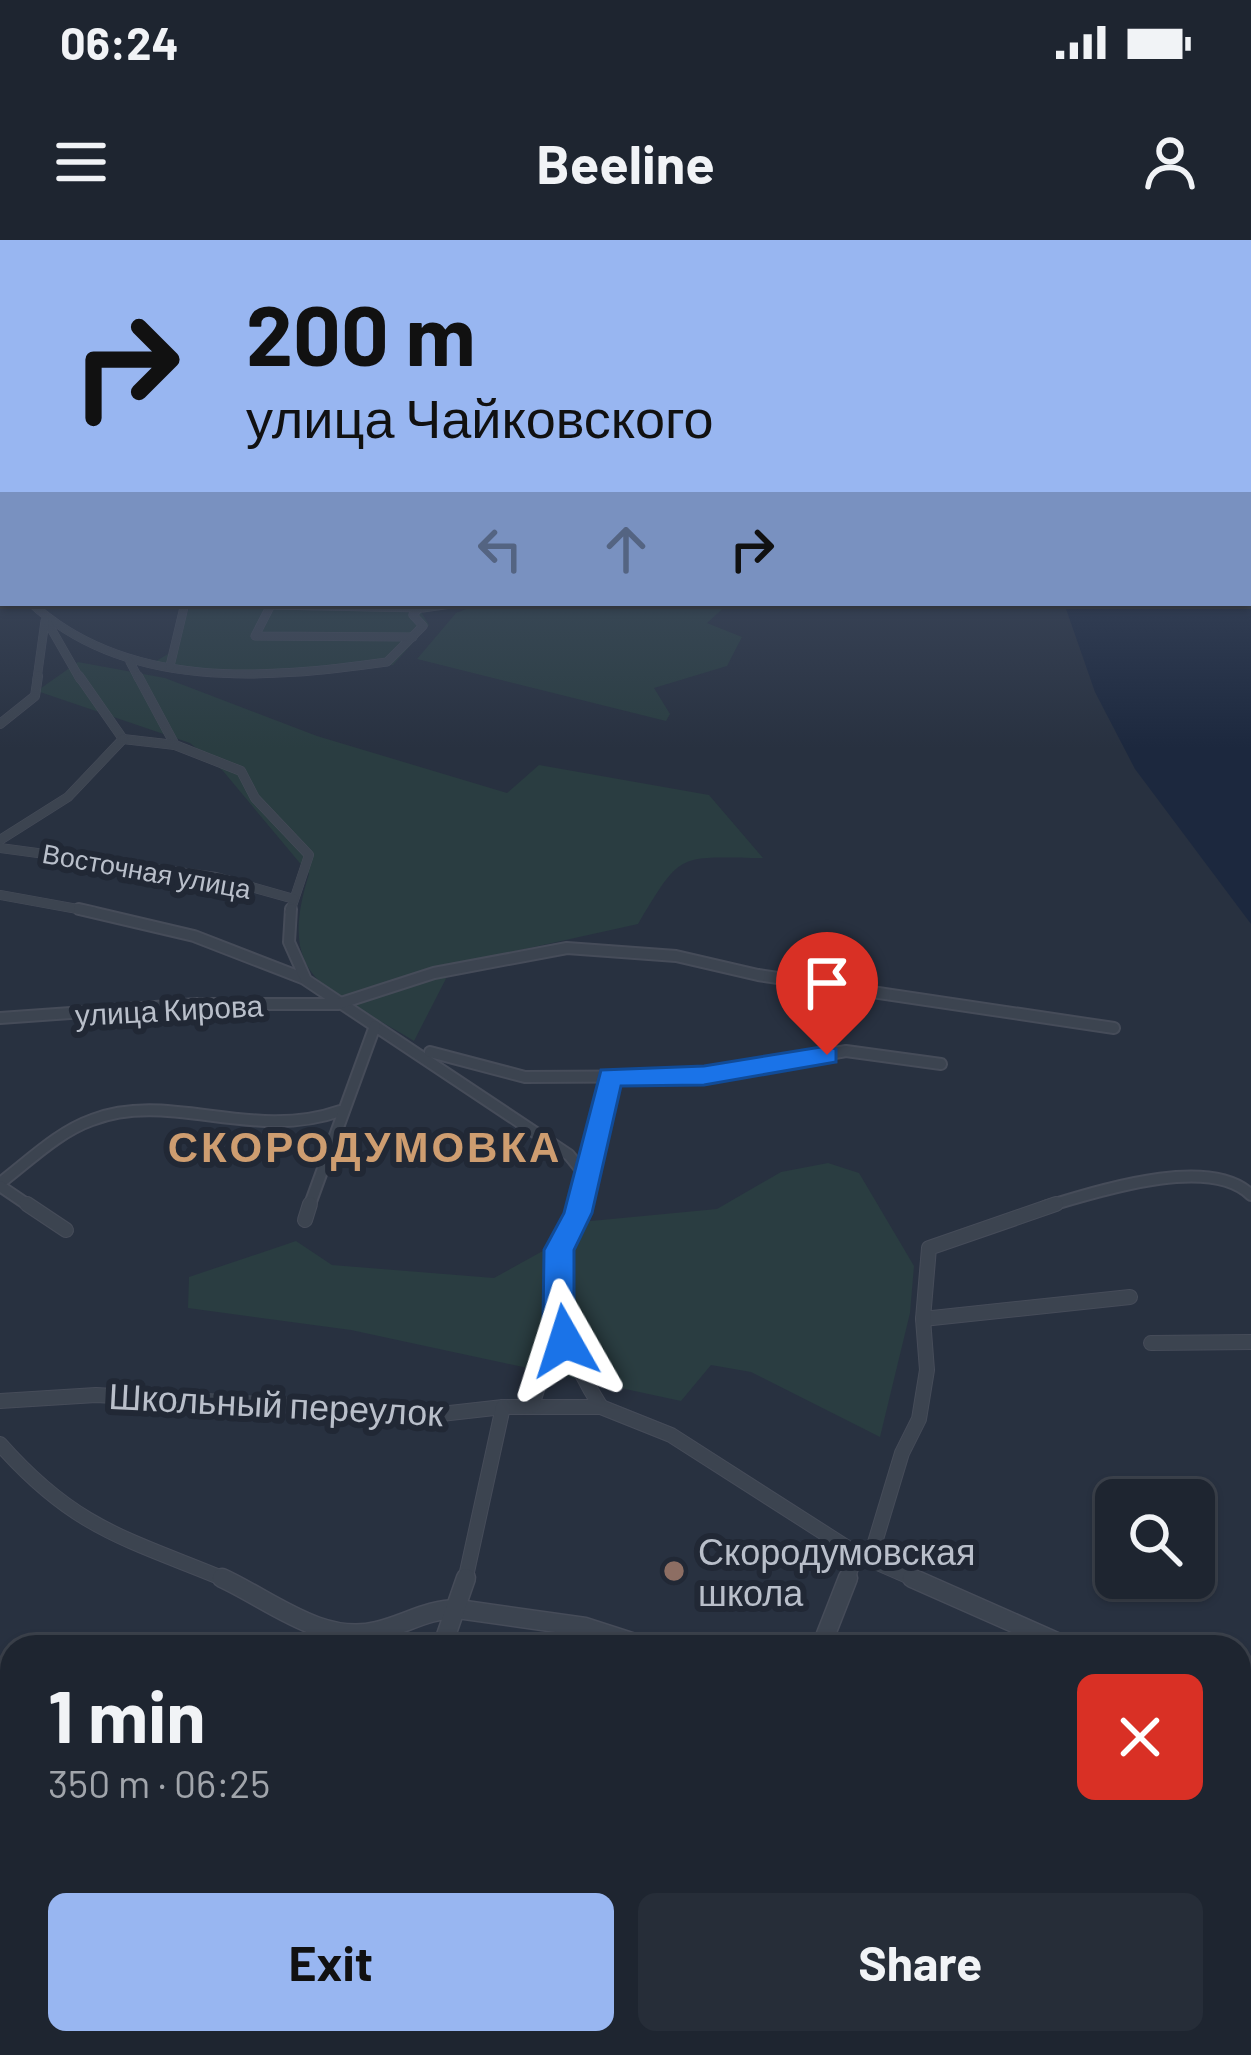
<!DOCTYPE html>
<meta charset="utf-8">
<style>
:root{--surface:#1e2530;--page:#262d38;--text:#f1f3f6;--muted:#a1a5ab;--line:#3c424c;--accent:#98b6f1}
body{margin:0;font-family:Barlow,sans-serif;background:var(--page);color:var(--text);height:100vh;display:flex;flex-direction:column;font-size:45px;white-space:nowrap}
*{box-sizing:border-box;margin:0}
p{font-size:39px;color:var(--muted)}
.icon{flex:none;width:66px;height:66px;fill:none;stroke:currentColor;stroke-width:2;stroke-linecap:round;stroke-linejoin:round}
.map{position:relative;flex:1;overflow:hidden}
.side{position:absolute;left:0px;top:1395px;width:1251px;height:420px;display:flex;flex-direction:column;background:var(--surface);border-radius:36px 36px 0 0;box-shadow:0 3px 9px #0004,0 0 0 3px var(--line)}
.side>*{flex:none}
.top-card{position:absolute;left:0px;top:0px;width:1251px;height:366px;box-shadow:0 3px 9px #0004,0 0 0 3px var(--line);background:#98b6f1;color:#111;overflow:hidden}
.tools{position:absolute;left:1095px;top:1239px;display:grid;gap:24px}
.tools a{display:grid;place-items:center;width:120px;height:120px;border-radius:18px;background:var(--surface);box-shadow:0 3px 9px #0004,0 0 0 3px var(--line);font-size:60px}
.pin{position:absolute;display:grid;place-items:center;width:102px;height:102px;color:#fff;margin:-123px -51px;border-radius:50% 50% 50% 0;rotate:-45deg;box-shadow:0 0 12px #0007}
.pin .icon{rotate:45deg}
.me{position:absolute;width:132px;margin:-66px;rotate:354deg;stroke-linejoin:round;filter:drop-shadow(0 0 9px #0008)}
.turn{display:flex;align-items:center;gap:42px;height:252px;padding:0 48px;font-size:54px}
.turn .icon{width:156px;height:156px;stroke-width:2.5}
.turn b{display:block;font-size:84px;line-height:102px}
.lanes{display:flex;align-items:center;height:114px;padding:0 48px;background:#0003;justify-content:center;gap:60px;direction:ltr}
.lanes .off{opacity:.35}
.round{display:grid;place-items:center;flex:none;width:126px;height:126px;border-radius:18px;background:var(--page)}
.headline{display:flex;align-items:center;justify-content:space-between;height:204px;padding:0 48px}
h1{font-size:72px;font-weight:700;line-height:90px}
.cta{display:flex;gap:24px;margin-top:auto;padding:24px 48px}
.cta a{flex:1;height:138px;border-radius:18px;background:var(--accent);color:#111;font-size:48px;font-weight:700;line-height:138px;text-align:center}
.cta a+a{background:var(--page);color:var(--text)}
.status{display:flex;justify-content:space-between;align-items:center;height:84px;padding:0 60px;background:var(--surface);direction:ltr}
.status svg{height:33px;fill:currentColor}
header{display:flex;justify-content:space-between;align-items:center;height:156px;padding:0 48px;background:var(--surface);font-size:54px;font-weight:700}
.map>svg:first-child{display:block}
.green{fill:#2a3d41}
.water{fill:#1c283e}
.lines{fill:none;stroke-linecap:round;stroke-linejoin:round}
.street-far4-casing{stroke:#464c59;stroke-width:9}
.street-far3-casing{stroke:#464c59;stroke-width:10}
.street-far2-casing{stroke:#464c59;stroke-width:14}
.street-far1-casing{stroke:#464c59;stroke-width:16}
.street-casing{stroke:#464c59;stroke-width:21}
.street-far4{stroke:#3c4450;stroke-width:8}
.street-far3{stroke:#3c4450;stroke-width:9}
.street-far2{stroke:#3c4450;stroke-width:10}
.street-far1{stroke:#3c4450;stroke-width:14}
.street{stroke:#3c4450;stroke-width:18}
.route{fill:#1a73e8;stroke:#114b97;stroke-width:3}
.education-dot{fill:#8d6e63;stroke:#212835;stroke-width:4.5}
.labels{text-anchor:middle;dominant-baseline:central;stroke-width:12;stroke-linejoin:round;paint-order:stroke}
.far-street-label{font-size:27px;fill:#b9bfca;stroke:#212835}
.street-label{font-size:30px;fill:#b9bfca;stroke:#212835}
.near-street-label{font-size:36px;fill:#b9bfca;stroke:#212835}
.near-poi-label{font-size:36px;fill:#b9bfca;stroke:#212835;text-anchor:start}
.district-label{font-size:42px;font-weight:bold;letter-spacing:3px;fill:#ce9d70;stroke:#212835}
</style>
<div class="status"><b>06:24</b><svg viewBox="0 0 49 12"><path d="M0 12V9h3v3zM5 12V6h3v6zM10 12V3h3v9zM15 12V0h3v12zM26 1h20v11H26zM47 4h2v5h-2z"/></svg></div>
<header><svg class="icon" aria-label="menu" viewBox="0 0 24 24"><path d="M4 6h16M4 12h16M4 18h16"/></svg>Beeline<svg class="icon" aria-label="person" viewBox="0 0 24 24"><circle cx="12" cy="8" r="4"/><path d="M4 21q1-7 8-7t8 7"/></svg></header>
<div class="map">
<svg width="1251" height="1815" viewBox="0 0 1251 1815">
<rect width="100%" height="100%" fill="#283140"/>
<!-- green -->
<g class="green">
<path d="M191 363H472L420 370 429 385 393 425 263 435 146 427 173 411Z"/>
<path d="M482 363H729L707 383 742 397 727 426 654 448 670 474 666 481 417 419 456 373Z"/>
<path d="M78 422 165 438 317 496 507 553 539 525 709 555 763 618C678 617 682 610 638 684L453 725 414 801C332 750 274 744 309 634L223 531 190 503 37 451Z"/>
<path d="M828 923 859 933 914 1026 910 1073 880 1197 751 1132 711 1125 681 1161 351 1090 188 1068 189 1037 296 1001 332 1025 494 1038 559 1002 570 983 717 969 781 932Z"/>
</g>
<!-- water -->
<path class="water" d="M1248 292 1251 295V684L1135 529 1095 452 1064 363H1248Z"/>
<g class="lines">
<!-- street-far4 casing -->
<g class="street-far4-casing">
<g id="street-far4">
<path d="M31 363C127 451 266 439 387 422L423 386 413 375 419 368"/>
<path d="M272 363 255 396 413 397"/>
<path d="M270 365 423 368 458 363"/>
<path d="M49 385 80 439"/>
<path d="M130 422 139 439"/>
<path d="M170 426 185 363"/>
<path d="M37 439 45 381"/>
</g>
</g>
<!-- street-far3 casing -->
<g class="street-far3-casing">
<g id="street-far3">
<path d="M79 436 123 499"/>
<path d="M138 436 175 505"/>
<path d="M0 484 35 456 38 436"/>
<path d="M123 499 175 505 241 531 255 558 309 615 290 672"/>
<path d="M0 600 68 557 123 499"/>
<path d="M0 608 216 637 294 659"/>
<path d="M0 655 94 672"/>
</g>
</g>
<!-- street-far2 casing -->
<g class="street-far2-casing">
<g id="street-far2">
<path d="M79 669 194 696 305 739"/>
<path d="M291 669 289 702 306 740 569 915 585 935"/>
<path d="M0 778 197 764H338L434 733 567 708 676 716 758 735 1114 788"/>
<path d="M430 812 525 837 705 836 846 811 941 824"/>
<path d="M0 943C29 921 58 892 92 880 169 850 252 902 340 871"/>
<path d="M0 946 31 967"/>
<path d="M309 967 375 786"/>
<path d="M579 967 610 836"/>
<path d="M1045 967C1096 952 1209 914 1251 955"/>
</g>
</g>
<!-- street-far1 casing -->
<g class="street-far1-casing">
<g id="street-far1">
<path d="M27 964 66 990"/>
<path d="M580 964C576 980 566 992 561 1007 542 1061 573 1123 601 1167"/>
<path d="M305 980 310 964"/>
<path d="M923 1079 1130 1057"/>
<path d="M1151 1103 1251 1102"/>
<path d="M0 1161 96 1155 441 1174 503 1167H601L671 1195 857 1314 919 1341"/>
<path d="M532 1166 558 1082"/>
<path d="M0 1204C76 1290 128 1299 229 1341"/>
<path d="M870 1319 902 1213 919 1179 927 1130 923 1079 929 1008 1056 964"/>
<path d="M465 1341 503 1167"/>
<path d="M846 1341 857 1314"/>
</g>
</g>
<!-- street casing -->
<g class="street-casing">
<g id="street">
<path d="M222 1338C270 1360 322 1405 377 1391 406 1384 428 1369 458 1369L585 1387 647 1407"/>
<path d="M912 1338 1068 1407"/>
<path d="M442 1407 466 1338"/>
<path d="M821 1407 848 1338"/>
<path d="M1239 1466 1251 1470"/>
<path d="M0 1757 12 1778"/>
<path d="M30 1803 38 1815"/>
<path d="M1120 1803 1139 1815"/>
<path d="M218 1815 224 1803"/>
<path d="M503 1815 509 1803"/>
<path d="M689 1815 690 1803"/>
<path d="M1079 1815 1081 1803"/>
</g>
</g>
<!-- street-far4 -->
<use href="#street-far4" class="street-far4"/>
<!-- street-far3 -->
<use href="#street-far3" class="street-far3"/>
<!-- street-far2 -->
<use href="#street-far2" class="street-far2"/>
<!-- street-far1 -->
<use href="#street-far1" class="street-far1"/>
<!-- street -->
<use href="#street" class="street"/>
</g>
<!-- sky -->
<linearGradient id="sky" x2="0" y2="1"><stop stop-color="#161b23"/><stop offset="0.5" stop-color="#424e64"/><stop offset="1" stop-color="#424e64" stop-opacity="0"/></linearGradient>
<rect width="1251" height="508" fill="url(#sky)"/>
<!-- route -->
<path class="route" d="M827 806 836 809V822L704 845 621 846 592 973 574 1010V1081L581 1101 576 1111H554L543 1081 544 1010 564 973 601 830 704 826Z"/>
<!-- markers -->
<circle class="education-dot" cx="674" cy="1331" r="12"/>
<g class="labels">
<!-- far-street labels -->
<g class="far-street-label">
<text transform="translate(147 630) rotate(10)">Восточная улица</text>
</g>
<!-- street labels -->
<g class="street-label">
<text transform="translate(169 769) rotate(-3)">улица Кирова</text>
</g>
<!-- near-street labels -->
<g class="near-street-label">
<text transform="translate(276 1163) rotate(3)">Школьный переулок</text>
</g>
<!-- near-poi labels -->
<g class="near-poi-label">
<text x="698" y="1310">Скородумовская<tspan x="698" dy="41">школа</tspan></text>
</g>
<!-- district labels -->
<g class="district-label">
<text x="365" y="905">СКОРОДУМОВКА</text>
</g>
</g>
</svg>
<div class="tools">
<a><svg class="icon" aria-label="search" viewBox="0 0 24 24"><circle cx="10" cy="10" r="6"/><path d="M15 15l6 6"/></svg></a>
</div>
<div class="pin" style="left:827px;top:815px;background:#d93025"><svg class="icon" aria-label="arrive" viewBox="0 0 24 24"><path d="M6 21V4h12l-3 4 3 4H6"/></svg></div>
<svg class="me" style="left:565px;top:1101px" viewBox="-20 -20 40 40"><path d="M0-17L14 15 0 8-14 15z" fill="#1a73e8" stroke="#fff" stroke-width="4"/></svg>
<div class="top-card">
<div class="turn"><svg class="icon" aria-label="right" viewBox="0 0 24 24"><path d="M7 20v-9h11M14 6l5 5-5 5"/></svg><div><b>200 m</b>улица Чайковского</div></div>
<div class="lanes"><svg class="icon off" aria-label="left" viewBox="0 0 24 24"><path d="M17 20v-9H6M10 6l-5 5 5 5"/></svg><svg class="icon off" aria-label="ahead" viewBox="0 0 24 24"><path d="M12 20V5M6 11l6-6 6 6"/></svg><svg class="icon" aria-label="right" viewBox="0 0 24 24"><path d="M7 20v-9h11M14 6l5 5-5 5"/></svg></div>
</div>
<section class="side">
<div class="headline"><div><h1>1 min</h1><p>350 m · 06:25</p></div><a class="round" style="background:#d93025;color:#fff"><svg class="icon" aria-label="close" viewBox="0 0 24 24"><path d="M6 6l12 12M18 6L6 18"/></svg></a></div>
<div class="cta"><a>Exit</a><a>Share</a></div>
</section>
</div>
